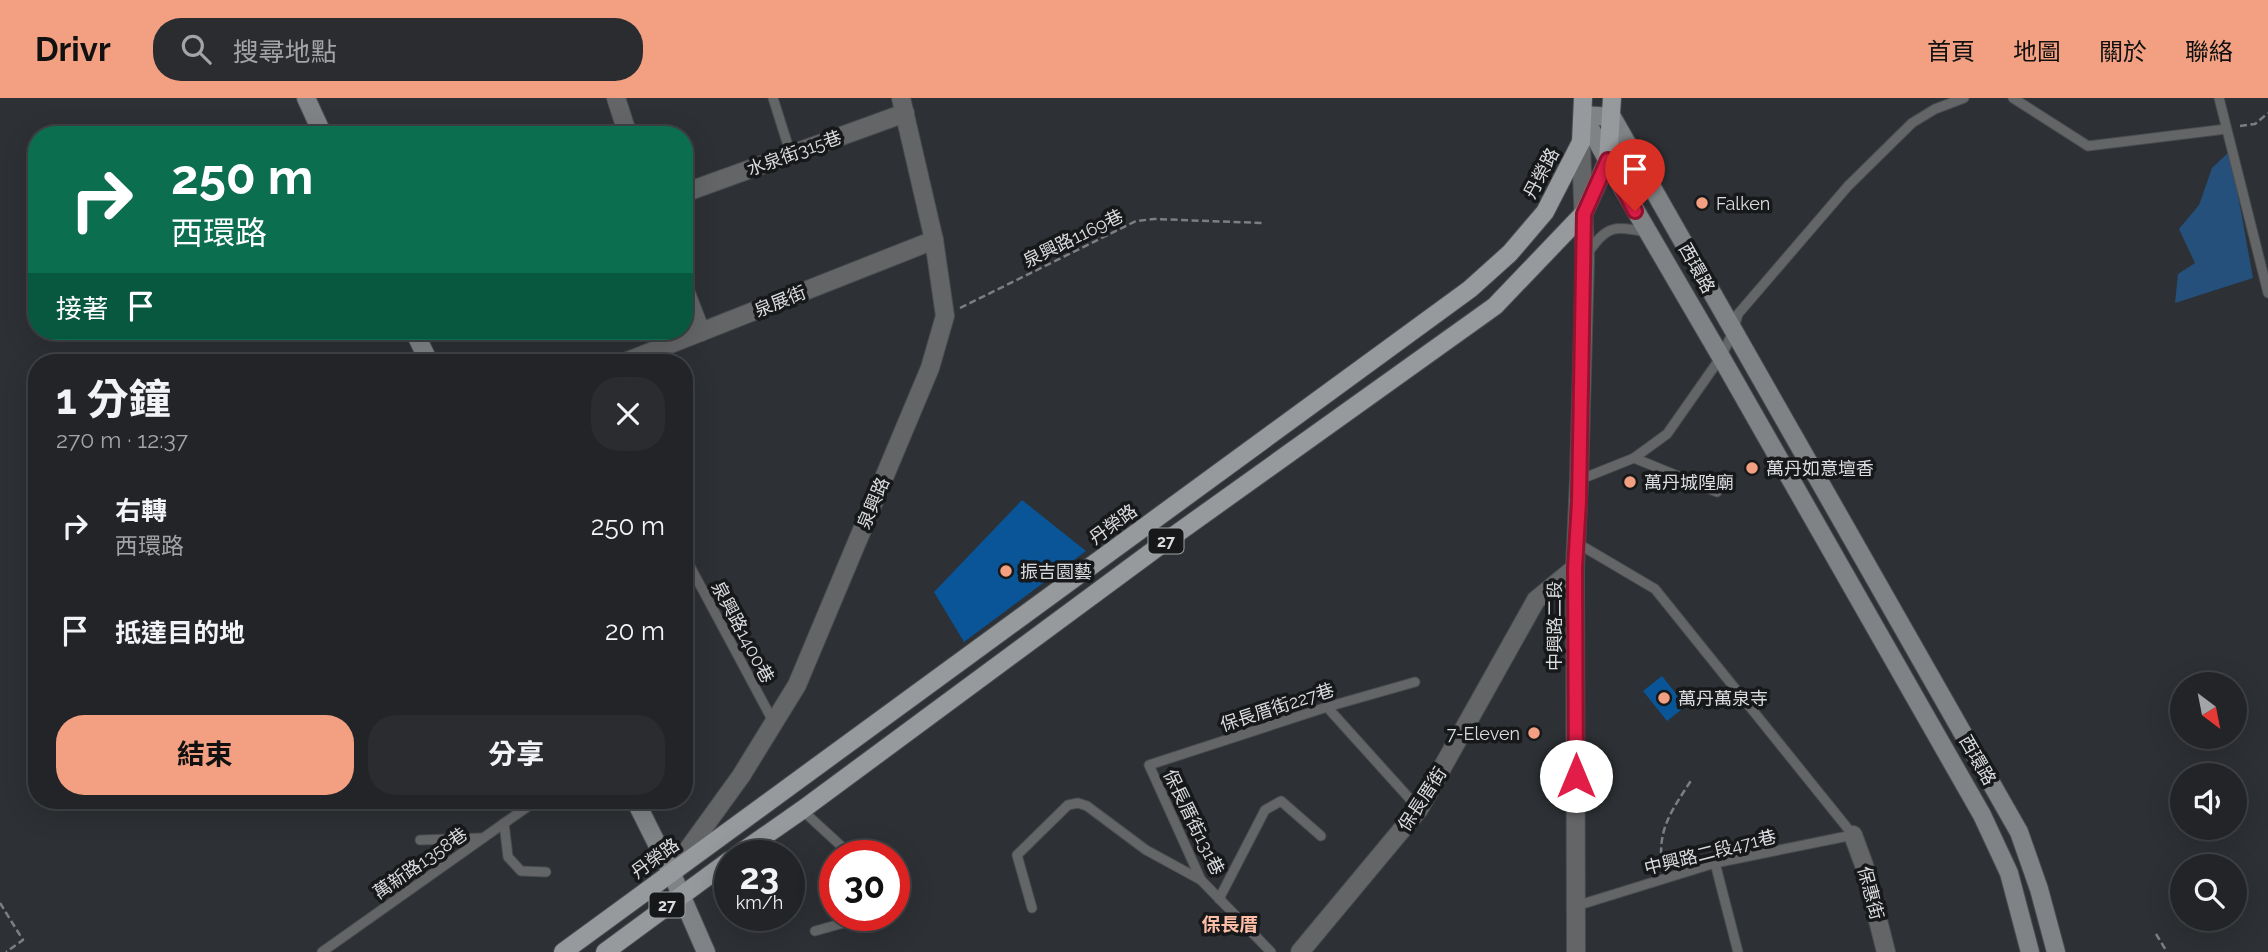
<!DOCTYPE html>
<html lang="zh-TW">
<meta charset="utf-8">
<style>
:root{--surface:#222427;--page:#2a2c2f;--text:#f1f3f6;--muted:#a2a4a7;--line:#3f4144;--accent:#f2a081}
body{margin:0;font-family:Raleway,"Noto Sans TC",sans-serif;background:var(--page);color:var(--text);height:100vh;display:flex;flex-direction:column;font-size:26px;white-space:nowrap}
*{box-sizing:border-box;margin:0}
p{font-size:23px;color:var(--muted)}
.icon{flex:none;width:38px;height:38px;fill:none;stroke:currentColor;stroke-width:2;stroke-linecap:round;stroke-linejoin:round}
.map{position:relative;flex:1;overflow:hidden}
.side{position:absolute;left:28px;top:256px;width:665px;height:455px;display:flex;flex-direction:column;background:var(--surface);border-radius:28px;box-shadow:0 7px 28px #0002,0 0 0 2px var(--line)}
.side>*{flex:none}
.top-card{position:absolute;left:28px;top:28px;width:665px;height:214px;border-radius:28px;box-shadow:0 7px 28px #0002,0 0 0 2px var(--line);background:#0b6e4f;color:#fff;overflow:hidden}
.needle{width:46px;rotate:148deg}
.controls{position:absolute;left:2170px;top:574px;display:grid;gap:14px}
.controls a{display:grid;place-items:center;width:77px;height:77px;border-radius:50%;background:var(--surface);box-shadow:0 7px 28px #0002,0 0 0 2px var(--line);font-size:35px}
.speed{position:absolute;left:714px;top:742px;display:flex;gap:14px;font-size:35px;font-weight:700;text-align:center}
.speed>*{display:grid;place-content:center;width:91px;height:91px;border-radius:50%;background:var(--surface);box-shadow:0 7px 28px #0002,0 0 0 2px var(--line);line-height:1}
.speed small{font-size:18px;font-weight:400}
.speed .limit{border:10px solid #d22;background:#fff;color:#111}
.pin{position:absolute;display:grid;place-items:center;width:60px;height:60px;color:#fff;margin:-72px -30px;border-radius:50% 50% 50% 0;rotate:-45deg;box-shadow:0 0 7px #0007}
.pin .icon{rotate:45deg}
.me{position:absolute;width:77px;margin:-38px;rotate:0deg;stroke-linejoin:round;filter:drop-shadow(0 0 5px #0008)}
.turn{display:flex;align-items:center;gap:24px;height:147px;padding:0 28px;font-size:32px}
.turn .icon{width:91px;height:91px;stroke-width:2.5}
.turn b{display:block;font-size:49px;line-height:60px}
.then{display:flex;align-items:center;height:66px;padding:0 28px;background:#0003;gap:14px;font-size:26px}
.round{display:grid;place-items:center;flex:none;width:74px;height:74px;border-radius:28px;background:var(--page)}
.head{display:flex;align-items:center;justify-content:space-between;height:119px;padding:0 28px}
h1{font-size:42px;font-weight:700;line-height:52px}
.button{display:flex;gap:14px;margin-top:auto;padding:14px 28px}
.button a{flex:1;height:80px;border-radius:28px;background:var(--accent);color:#111;font-size:28px;font-weight:700;line-height:80px;text-align:center}
.button a+a{background:var(--page);color:var(--text)}
ul{padding:0;list-style:none}
li{display:flex;align-items:center;gap:21px;height:105px;padding:0 28px}
li div{flex:1}
li b{display:block;font-size:26px}
li em{font-style:normal}
header{display:flex;align-items:center;gap:42px;box-sizing:border-box;height:98px;padding:0 35px;background:var(--accent);color:#111}
header strong{font-size:33px}
nav{display:flex;gap:38px;margin-inline-start:auto;font-size:24px}
.search{width:490px;height:63px;background:var(--page);display:flex;align-items:center;gap:18px;box-sizing:border-box;padding:0 24px;border-radius:28px;color:var(--muted);font-size:26px}
.map>svg:first-child{display:block}
.green{fill:#25507c}
.building{fill:#095597}
.lines{fill:none;stroke-linecap:round;stroke-linejoin:round}
.lane-casing{stroke:#494c4f;stroke-width:11}
.street-casing{stroke:#494c4f;stroke-width:20}
.secondary-casing{stroke:#494c4f;stroke-width:20}
.primary-casing{stroke:#494c4f;stroke-width:20}
.path{stroke:#7c7f82;stroke-width:2.5;stroke-dasharray:7 3.5;stroke-linecap:butt}
.lane{stroke:#646567;stroke-width:9}
.street{stroke:#646567;stroke-width:18}
.secondary{stroke:#808386;stroke-width:18}
.primary{stroke:#969a9d;stroke-width:18}
.route-casing{stroke:#92132f;stroke-width:18}
.route{stroke:#e11d48;stroke-width:12}
.poi-dot{fill:#f2a081;stroke:#171819;stroke-width:2.5}
.labels{text-anchor:middle;dominant-baseline:central;stroke-width:7;stroke-linejoin:round;paint-order:stroke}
.shield{fill:#171819;stroke:#a0a1a4;stroke-width:2}
.shield-label{font-size:16px;font-weight:bold;fill:#dadcdf}
.street-label{font-size:18px;fill:#dadcdf;stroke:#171819}
.poi-label{font-size:18px;fill:#dadcdf;stroke:#171819;text-anchor:start}
.neighbourhood-label{font-size:19px;font-weight:bold;fill:#fdbea7;stroke:#171819}
</style>
<header>
<strong>Drivr</strong>
<div class="search"><svg class="icon" aria-label="search" viewBox="0 0 24 24"><circle cx="10" cy="10" r="6"/><path d="M15 15l6 6"/></svg>搜尋地點</div>
<nav><a>首頁</a><a>地圖</a><a>關於</a><a>聯絡</a></nav>
</header>
<div class="map">
<svg width="2268" height="854" viewBox="0 0 2268 854">
<rect width="100%" height="100%" fill="#2d3034"/>
<!-- green -->
<path class="green" d="M2230 53 2253 180 2175 205 2178 176 2195 165 2179 131 2199 107 2212 70Z"/>
<!-- building -->
<g class="building">
<path d="M1022 402 1086 453 964 544 934 494Z"/>
<path d="M1662 578 1686 608 1667 623 1643 593Z"/>
</g>
<g class="lines">
<!-- lane casing -->
<g class="lane-casing">
<g id="lane">
<path d="M773 0 791 57"/>
<path d="M2013 0 2088 48 2226 31"/>
<path d="M2219 0 2268 195"/>
<path d="M1588 155C1607 127 1614 128 1646 134"/>
<path d="M1634 360 1667 336 1721 259 1733 234 1738 216 1848 88 1912 25 1935 11 1964 0"/>
<path d="M1579 382 1634 360 1717 394"/>
<path d="M684 457 774 625"/>
<path d="M1327 609 1419 711"/>
<path d="M802 712 852 758"/>
<path d="M504 725 508 759 521 773 546 774"/>
<path d="M420 742 481 740"/>
<path d="M1715 765 1738 854"/>
<path d="M1219 801 1265 712 1281 703 1321 738"/>
<path d="M1576 808 1715 765 1853 737 1655 491 1577 445"/>
<path d="M1032 810 1017 757 1068 707 1078 705 1087 708 1146 752 1201 782"/>
<path d="M815 833 872 817"/>
<path d="M322 854 537 702"/>
<path d="M1271 854 1201 782 1149 667 1327 609 1415 584"/>
</g>
</g>
<!-- street casing -->
<g class="street-casing">
<g id="street">
<path d="M616 0 628 37"/>
<path d="M684 95 905 15"/>
<path d="M684 190 701 234"/>
<path d="M625 264 934 142"/>
<path d="M1853 737 1864 767 1886 854"/>
<path d="M673 772 741 678 797 587 930 270 945 218 934 142 901 0"/>
<path d="M1300 854 1419 711 1536 502 1575 470"/>
<path d="M1576 854 1575 470 1579 382 1585 160 1581 44"/>
</g>
</g>
<!-- secondary casing -->
<g class="secondary-casing">
<g id="secondary">
<path d="M306 0 323 37"/>
<path d="M1583 17 1612 19 2019 734 2039 791 2056 854"/>
<path d="M1583 17 1623 91 1721 259 1982 717 2009 775 2030 854"/>
<path d="M414 233 429 264"/>
<path d="M635 702 671 774 706 854"/>
</g>
</g>
<!-- primary casing -->
<g class="primary-casing">
<g id="primary">
<path d="M736 758 802 712 1158 449 1495 208 1584 115 1608 62 1612 0"/>
<path d="M563 854 1470 191 1510 155 1545 114 1581 44 1583 0"/>
<path d="M605 854 730 762"/>
</g>
</g>
<!-- path -->
<g class="path">
<path d="M2240 28 2255 26 2268 15"/>
<path d="M960 210 1136 123 1154 121 1263 125"/>
<path d="M1662 767C1657 730 1673 711 1692 681"/>
<path d="M0 805 23 842 6 854"/>
<path d="M2156 836 2167 854"/>
</g>
<!-- lane -->
<use href="#lane" class="lane"/>
<!-- street -->
<use href="#street" class="street"/>
<!-- secondary -->
<use href="#secondary" class="secondary"/>
<!-- primary -->
<use href="#primary" class="primary"/>
</g>
<g class="lines">
<!-- route casing -->
<g class="route-casing">
<path id="route" d="M1576 678 1575 470 1579 403 1584 116 1608 62 1635 113"/>
</g>
<!-- route -->
<use href="#route" class="route"/>
</g>
<!-- markers -->
<g class="poi-dot">
<circle cx="1702" cy="105" r="7"/>
<circle cx="1752" cy="370" r="7"/>
<circle cx="1630" cy="384" r="7"/>
<circle cx="1006" cy="473" r="7"/>
<circle cx="1664" cy="600" r="7"/>
<circle cx="1534" cy="635" r="7"/>
</g>
<g class="labels">
<!-- shield labels -->
<g class="shield">
<rect x="1148.5" y="430.5" width="35" height="25" rx="5"/>
<rect x="649.5" y="794.5" width="35" height="25" rx="5"/>
</g>
<g class="shield-label">
<text x="1166" y="443">27</text>
<text x="667" y="807">27</text>
</g>
<!-- street labels -->
<g class="street-label">
<text transform="translate(794 55) rotate(-20)">水泉街315巷</text>
<text transform="translate(1541 75) rotate(-62)">丹榮路</text>
<text transform="translate(1073 140) rotate(-26)">泉興路1169巷</text>
<text transform="translate(1697 170) rotate(61)">西環路</text>
<text transform="translate(780 203) rotate(-22)">泉展街</text>
<text transform="translate(873 405) rotate(-67)">泉興路</text>
<text transform="translate(1113 426) rotate(-36)">丹榮路</text>
<text transform="translate(1554 528) rotate(-90)">中興路二段</text>
<text transform="translate(743 534) rotate(62)">泉興路1400巷</text>
<text transform="translate(1277 609) rotate(-18)">保長厝街227巷</text>
<text transform="translate(1978 662) rotate(60)">西環路</text>
<text transform="translate(1422 701) rotate(-57)">保長厝街</text>
<text transform="translate(1194 724) rotate(64)">保長厝街131巷</text>
<text transform="translate(1710 754) rotate(-14)">中興路二段471巷</text>
<text transform="translate(655 760) rotate(-36)">丹榮路</text>
<text transform="translate(420 765) rotate(-35)">萬新路1358巷</text>
<text transform="translate(1871 795) rotate(75)">保惠街</text>
</g>
<!-- poi labels -->
<g class="poi-label">
<text x="1716" y="105">Falken</text>
<text x="1766" y="370">萬丹如意壇香</text>
<text x="1644" y="384">萬丹城隍廟</text>
<text x="1020" y="473">振吉園藝</text>
<text x="1678" y="600">萬丹萬泉寺</text>
<text x="1520" y="635" text-anchor="end">7-Eleven</text>
</g>
<!-- neighbourhood labels -->
<g class="neighbourhood-label">
<text x="1230" y="826">保長厝</text>
</g>
</g>
</svg>
<div class="controls">
<a><svg class="needle" viewBox="-14 -14 28 28"><path d="M0-13l5 13h-10z" fill="#e53935"/><path d="M0 13l5-13h-10z" fill="#a2a4a7"/></svg></a>
<a><svg class="icon" aria-label="sound" viewBox="0 0 24 24"><path d="M4 9h4l5-4v14l-5-4H4zM17 9q2 3 0 6"/></svg></a>
<a><svg class="icon" aria-label="search" viewBox="0 0 24 24"><circle cx="10" cy="10" r="6"/><path d="M15 15l6 6"/></svg></a>
</div>
<div class="speed"><div>23<small>km/h</small></div><div class="limit">30</div></div>
<div class="pin" style="left:1635px;top:113px;background:#d93025"><svg class="icon" aria-label="arrive" viewBox="0 0 24 24"><path d="M6 21V4h12l-3 4 3 4H6"/></svg></div>
<svg class="me" style="left:1576px;top:678px" viewBox="-20 -20 40 40"><circle r="19" fill="#fff"/><path d="M0-13L10 11 0 6-10 11z" fill="#e11d48"/></svg>
<div class="top-card">
<div class="turn"><svg class="icon" aria-label="right" viewBox="0 0 24 24"><path d="M7 20v-9h11M14 6l5 5-5 5"/></svg><div><b>250 m</b>西環路</div></div>
<div class="then">接著<svg class="icon" aria-label="arrive" viewBox="0 0 24 24"><path d="M6 21V4h12l-3 4 3 4H6"/></svg></div>
</div>
<section class="side">
<div class="head"><div><h1>1 分鐘</h1><p>270 m · 12:37</p></div><a class="round"><svg class="icon" aria-label="close" viewBox="0 0 24 24"><path d="M6 6l12 12M18 6L6 18"/></svg></a></div>
<ul>
<li><svg class="icon" aria-label="right" viewBox="0 0 24 24"><path d="M7 20v-9h11M14 6l5 5-5 5"/></svg><div><b>右轉</b><p>西環路</p></div><em>250 m</em></li>
<li><svg class="icon" aria-label="arrive" viewBox="0 0 24 24"><path d="M6 21V4h12l-3 4 3 4H6"/></svg><div><b>抵達目的地</b></div><em>20 m</em></li>
</ul>
<div class="button"><a>結束</a><a>分享</a></div>
</section>
</div>
